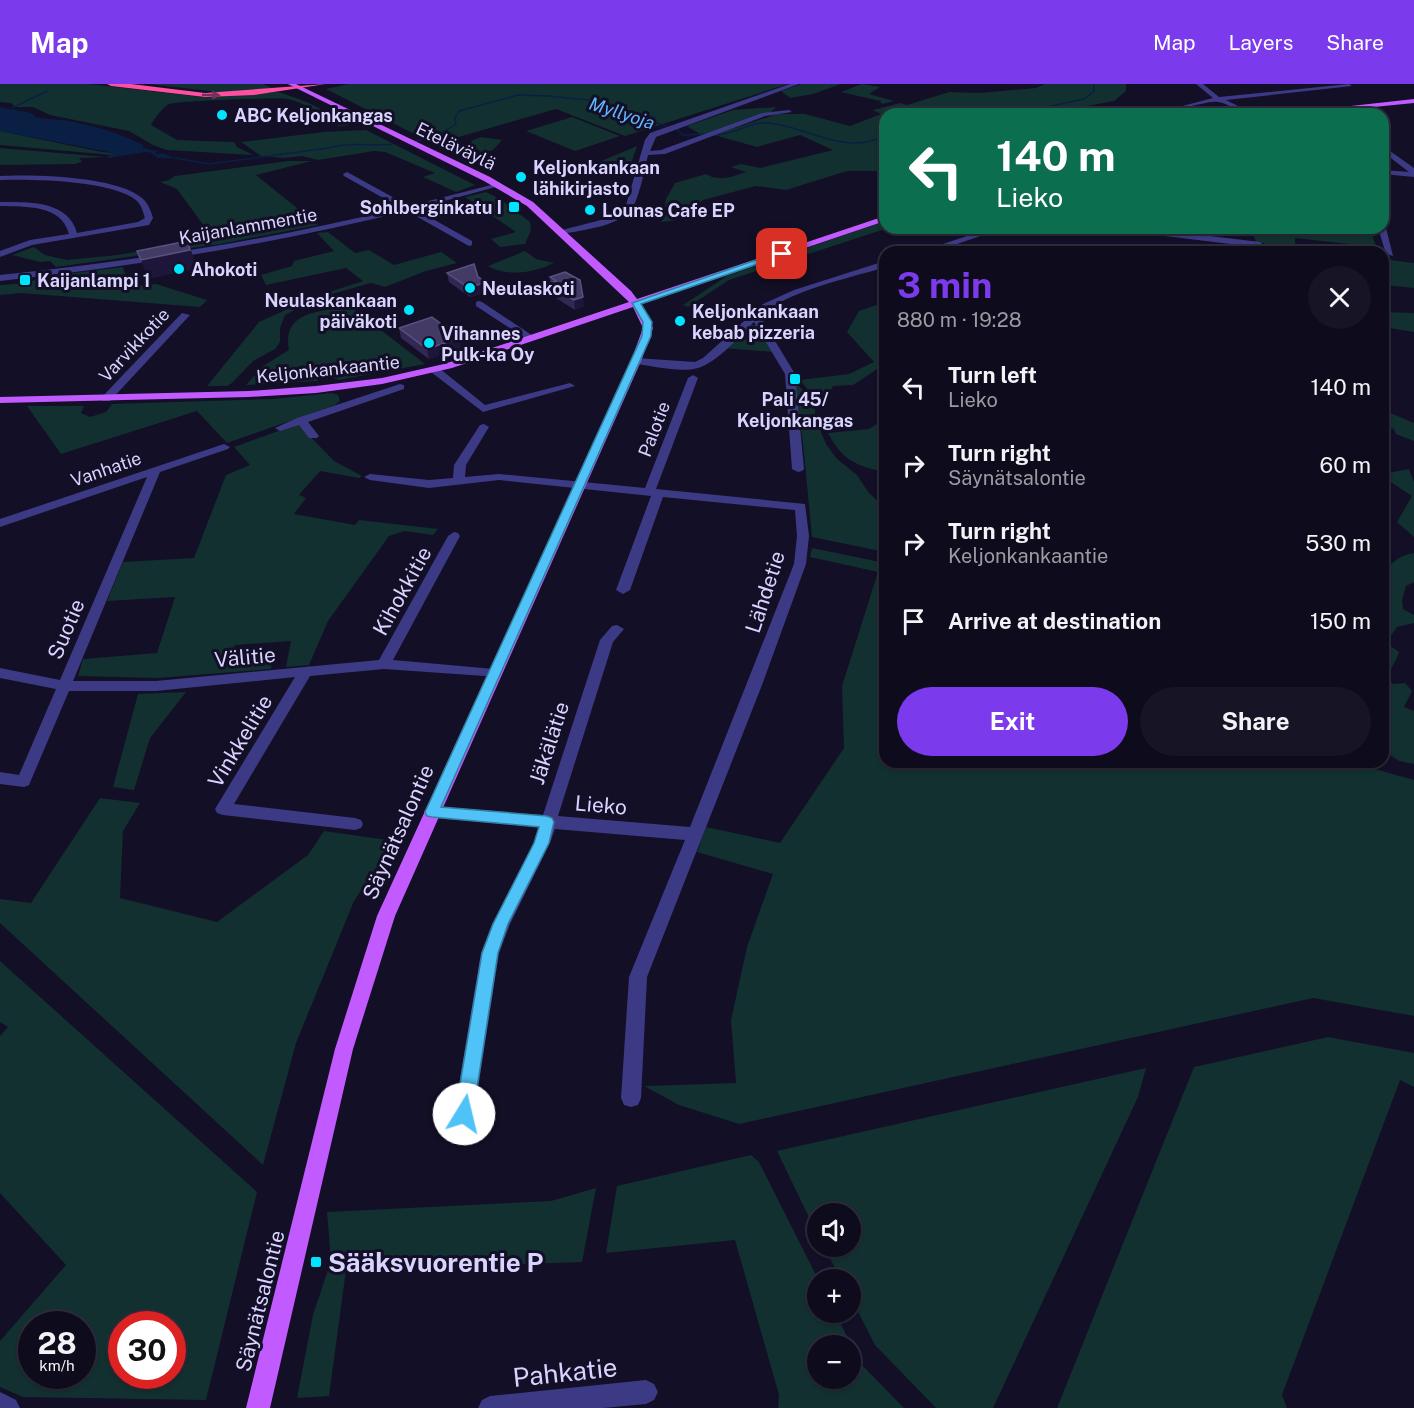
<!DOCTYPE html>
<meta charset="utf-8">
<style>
:root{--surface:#0e0b1c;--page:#171425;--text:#f1f3f6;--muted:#9b9ba3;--line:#2e2b3b;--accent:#7c3aed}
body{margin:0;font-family:"Public Sans",sans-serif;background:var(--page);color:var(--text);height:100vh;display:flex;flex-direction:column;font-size:22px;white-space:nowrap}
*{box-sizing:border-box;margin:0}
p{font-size:20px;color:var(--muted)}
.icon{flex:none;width:33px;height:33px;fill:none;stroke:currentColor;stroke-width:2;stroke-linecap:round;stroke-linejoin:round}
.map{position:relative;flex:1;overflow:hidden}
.side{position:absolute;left:879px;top:162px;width:510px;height:522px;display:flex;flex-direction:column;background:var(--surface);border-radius:18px;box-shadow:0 2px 4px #0004,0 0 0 2px var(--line)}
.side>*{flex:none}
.banner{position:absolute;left:879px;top:24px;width:510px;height:126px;border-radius:18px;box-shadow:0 2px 4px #0004,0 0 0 2px var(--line);background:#0b6e4f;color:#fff;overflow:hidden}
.buttons{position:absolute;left:807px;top:1119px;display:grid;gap:12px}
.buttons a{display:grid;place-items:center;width:54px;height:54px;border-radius:50%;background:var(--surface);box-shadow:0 2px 4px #0004,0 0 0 2px var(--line);font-size:30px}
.speed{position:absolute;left:18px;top:1227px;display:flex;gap:12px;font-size:30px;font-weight:700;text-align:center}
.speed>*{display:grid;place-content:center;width:78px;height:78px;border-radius:50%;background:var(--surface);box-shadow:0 2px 4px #0004,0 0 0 2px var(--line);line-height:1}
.speed small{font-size:15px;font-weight:400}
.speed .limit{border:9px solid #d22;background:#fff;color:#111}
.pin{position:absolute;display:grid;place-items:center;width:51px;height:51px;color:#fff;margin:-26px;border-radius:12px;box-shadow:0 3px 9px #0006}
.me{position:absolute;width:66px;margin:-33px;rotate:9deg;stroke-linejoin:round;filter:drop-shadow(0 0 4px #0008)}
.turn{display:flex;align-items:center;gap:21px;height:126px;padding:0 18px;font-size:27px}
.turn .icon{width:78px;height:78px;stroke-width:2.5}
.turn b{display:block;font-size:42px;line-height:51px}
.round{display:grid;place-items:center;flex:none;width:63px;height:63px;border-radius:32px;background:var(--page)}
.head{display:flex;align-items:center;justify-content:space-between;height:102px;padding:0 18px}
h1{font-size:36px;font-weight:700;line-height:45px;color:var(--accent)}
.button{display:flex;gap:12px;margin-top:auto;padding:12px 18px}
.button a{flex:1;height:69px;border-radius:36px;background:var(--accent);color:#fff;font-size:24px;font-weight:700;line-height:69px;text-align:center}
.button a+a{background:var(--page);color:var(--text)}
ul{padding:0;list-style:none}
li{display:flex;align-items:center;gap:18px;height:78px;padding:0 18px}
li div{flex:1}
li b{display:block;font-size:22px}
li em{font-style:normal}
header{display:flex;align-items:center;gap:36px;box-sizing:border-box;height:84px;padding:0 30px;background:var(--accent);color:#fff}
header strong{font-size:28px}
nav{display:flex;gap:33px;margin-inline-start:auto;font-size:21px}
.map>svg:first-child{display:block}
.green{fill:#12302f;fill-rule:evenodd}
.water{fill:#0a1f44}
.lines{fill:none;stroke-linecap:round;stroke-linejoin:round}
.stream{stroke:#0a1f44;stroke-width:1.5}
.minor{fill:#3d3a85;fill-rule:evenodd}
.major{fill:#c25bff;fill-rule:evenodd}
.highway{fill:#ff4fa3;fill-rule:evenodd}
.wall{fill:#312854}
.shaded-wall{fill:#1d163a}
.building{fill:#433a66;stroke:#5a527e;stroke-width:1.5}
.oneway{fill:#7d2c5e}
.route{fill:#4fc3f7;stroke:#337fa1;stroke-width:1.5}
.poi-dot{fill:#00e5ff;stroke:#130f26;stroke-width:2}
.labels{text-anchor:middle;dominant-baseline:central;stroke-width:6;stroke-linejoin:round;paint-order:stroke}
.far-water-label{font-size:18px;font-style:italic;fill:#62b6ff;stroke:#130f26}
.far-poi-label{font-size:18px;font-weight:bold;fill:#d9d4ff;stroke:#130f26;text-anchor:start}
.far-street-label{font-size:18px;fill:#d9d4ff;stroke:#130f26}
.street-label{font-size:21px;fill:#d9d4ff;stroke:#130f26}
.near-poi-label{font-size:26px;font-weight:bold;fill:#d9d4ff;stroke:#130f26;text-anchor:start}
.near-street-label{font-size:26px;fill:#d9d4ff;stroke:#130f26}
</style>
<header>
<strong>Map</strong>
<nav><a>Map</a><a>Layers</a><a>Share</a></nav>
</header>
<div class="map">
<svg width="1414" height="1324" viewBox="0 0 1414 1324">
<rect width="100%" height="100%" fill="#130f26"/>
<!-- green -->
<g class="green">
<path d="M0 0H89L202 13 279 8 309 19 352 41 338 42V38C322 31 305 19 288 15 278 13 175 17 169 20 162 24 155 34 151 41L177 56 234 58 237 63 253 71 167 66 153 61 129 47 50 31 33 23H15L11 19 0 18Z"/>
<path d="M149 0H263L272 4 226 9Z"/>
<path d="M349 0H788L625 52 556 25 434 60 326 5Z"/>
<path d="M802 0H841L813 10 790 14 781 7Z"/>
<path d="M862 0 880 3 869 10 894 17 882 20 880 17 841 8Z"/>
<path d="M1045 0H1126V7L1114 17 1045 30H885V87H847L786 106 756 102 703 116 676 136 661 138 669 127 665 122 666 115 675 99 706 90C719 98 732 93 746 88L731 83 741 80 760 84 833 66 800 51 757 63 714 51 777 30H805L850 42 881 30 873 26 900 19 907 21 949 8 979 9 1036 4Z"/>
<path d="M776 23 771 28 703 52 687 42 733 26Z"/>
<path d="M572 33 620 52 575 67 526 47Z"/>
<path d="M366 46 475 101 456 108 423 93 435 89 385 68 374 67 318 76 302 72 284 74 261 72 241 58 324 48Z"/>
<path d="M0 47 102 68 114 69 112 71 0 61Z"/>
<path d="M481 53 502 56 493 66 483 69 469 60 473 56Z"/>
<path d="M637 62 629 86 599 78Z"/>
<path d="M0 64 106 73 79 74 82 78 75 80 0 81Z"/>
<path d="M288 77H312L256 91 318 141 220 160 56 183 50 177 40 178 12 171 34 163 45 171 67 176 118 171 187 159 204 142 177 105 160 98 169 96 175 92Z"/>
<path d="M486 108 500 115 530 138 531 146 525 160 500 163 491 155 516 148 465 113Z"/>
<path d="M885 137V144H888L729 196 688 223 683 221 727 192Z"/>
<path d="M1251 144H1370L1376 163 1295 154V161L1271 160 1325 168H1263L1264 159 1256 158Z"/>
<path d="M328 148 355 169 369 166 394 181 441 168 457 179 426 187 385 203 371 199 321 213 285 231 280 244V258L275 265 253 277 232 299 227 302H207L259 238 314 213 363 197 346 184 266 201 261 191 292 182 294 177 334 167 317 149Z"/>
<path d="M525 167 536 175 554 179C534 189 507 193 488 182Z"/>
<path d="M1383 175 1414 179V204L1383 201Z"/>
<path d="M123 183 129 203 156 200 207 216 200 223 21 209 0 211V201L27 199 43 193Z"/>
<path d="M885 218V280L853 301 833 302 822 323 800 296 849 290 874 278 847 248 859 227Z"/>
<path d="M351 223 425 280 339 296 322 290 317 297 246 301 263 282 289 266C281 226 323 227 351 223Z"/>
<path d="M1383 228 1414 229V248L1383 243Z"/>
<path d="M746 241H758L774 268 722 264Z"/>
<path d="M794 298 809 311 815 322V334L826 360 837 375 857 391 868 408 885 424V468L812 453 803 359Z"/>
<path d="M332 309 338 311 340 317 335 321 227 359 197 327 61 370 27 322H84L81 329 90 333 106 328 112 320 273 315Z"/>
<path d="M1383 315 1388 328 1414 339V357L1396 350 1394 345 1383 343Z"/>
<path d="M885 335V388C856 382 842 376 828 349L869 345Z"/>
<path d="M298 340 334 377 362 392 359 394 320 387 299 411 306 414 294 430 355 441 359 436 438 445 433 451 405 447 389 452 328 537 309 581 286 583 291 557 235 561 229 582 272 579 271 585 158 594 78 592 83 575 157 569 175 513 107 517 123 478 194 474 226 391 250 381 234 363Z"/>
<path d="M1409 385 1414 398V453L1397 438 1412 412 1383 393V390Z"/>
<path d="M812 464 885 479V678H1350L1414 696V932L1313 914 739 1040 679 1021 644 1002 736 999 731 936 747 863 773 790 697 768 706 743 780 759 844 664 842 602 878 488 810 473Z"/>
<path d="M1414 469V498L1406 502 1402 516 1403 525 1414 531V539L1397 543 1386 559 1399 568C1396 578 1389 586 1387 595L1393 600 1405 599 1412 607 1404 623 1414 627V680L1399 677 1383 666V489C1392 478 1400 471 1414 469Z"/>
<path d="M186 608 150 654 134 706 113 703 138 610Z"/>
<path d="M100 714 140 719 123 747 120 814 217 838 308 771 324 747 395 757 354 817 296 959 263 1081 0 839V815L31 819Z"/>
<path d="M0 877 257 1108 206 1316 23 1313 0 1303V1257L66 1181 0 1109V952L8 943 0 938ZM32 1240H82V1292H32ZM122 1240H172V1292H122Z"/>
<path d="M1328 953 1414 969V1003L1400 996 1282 1311 1287 1324H1057L1194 983Z"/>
<path d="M1146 984 1138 1013 993 1324H936L875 1261 851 1214 850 1196 841 1195 824 1163 850 1162V1130H818L817 1150 777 1067Z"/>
<path d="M751 1071 759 1078 818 1195V1228L835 1229 862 1281 904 1324H778L779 1311 735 1156 606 1169 617 1102ZM818 1262H850V1294H818Z"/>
<path d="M596 1104 582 1178 346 1186 329 1312 297 1314 313 1231 331 1177 327 1128 551 1117Z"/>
</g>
<!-- water -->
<path class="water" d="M0 23 32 29 35 33C44 35 53 35 63 36 86 39 122 50 143 61V64L158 67 155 69 157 70 163 69 175 74H158L152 69 146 68 109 74 106 73 114 69 0 47Z"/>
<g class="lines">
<!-- stream -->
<g class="stream">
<path d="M12 24 47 7"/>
<path d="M1015 30 1084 15 1094 7V0"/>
<path d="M676 44 683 51 706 50"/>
<path d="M715 51C734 51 750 37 769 39 808 43 843 71 882 53L885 41"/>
<path d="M416 57C431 54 444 49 456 40L455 34 459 27 518 11 549 12 588 16 624 32 641 34 666 42"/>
<path d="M175 74 209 80 328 64C349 57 370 63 392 60"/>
</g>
<!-- minor -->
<g class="minor">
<path d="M790 0H799L656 53 650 67 661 66 762 29 789 26 792 28 765 32 665 70 648 71C644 87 641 106 634 121 625 142 582 146 562 150L558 147 605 135 626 121 645 56 650 49Z"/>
<path d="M1196 0H1203L1219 13 1349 0 1352 2 1226 16 1254 30C1240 30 1231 20 1218 18 1206 16 1170 30 1152 30L1213 14Z"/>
<path d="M1383 37H1388L1389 39 1383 41Z"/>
<path d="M1383 62 1414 84V93L1383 90V86L1409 88 1383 68Z"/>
<path d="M347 88 409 122 499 99 503 101 415 125 472 157V161L469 162 407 127C273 160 137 182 0 197V191C135 177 269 156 401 124L344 92 343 90Z"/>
<path d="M0 92C33 90 117 92 142 114 148 119 151 127 153 134L149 141 32 161 0 173V167L30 156 69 150C61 120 26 123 0 122V118C28 118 68 116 77 149L138 138 145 134C143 128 142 122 137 117 114 96 31 95 0 96Z"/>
<path d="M1383 142 1386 144 1393 172 1386 170 1378 144H1383Z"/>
<path d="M991 144H1004L957 160 979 168C968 168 959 163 949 163 941 163 929 168 919 168Z"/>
<path d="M1120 144H1144L1260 158 1264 161 1263 168H1255V163L1124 147Z"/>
<path d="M885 177V183C848 195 789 206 760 232L795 290 804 385 802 387 798 388 792 385 785 290 754 238C739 252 721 275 701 283 683 290 655 282 636 280L631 277 636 274 695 278 703 274 763 220 794 206Z"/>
<path d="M479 217 482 218 536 254 528 256 476 222V218Z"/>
<path d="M182 229 190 231 110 317H102V313Z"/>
<path d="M431 284H439L485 321 570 299 575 302 483 328 431 288Z"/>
<path d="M693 291 698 294 656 405 805 420 809 452 806 480 762 601 647 893 641 1014 638 1021 631 1023 624 1021 621 1014 629 893 685 756 555 745 550 759 510 840 499 869 474 1030 471 1037 464 1039 457 1037 454 1030 481 869 492 840 534 759 539 743 432 734 426 732 424 728 426 724 432 722 543 731 600 556 612 542 617 541 624 545 613 558 558 732 690 743 794 480 797 452 795 426 663 413 630 506 623 510 616 506 651 412 499 396 429 404 370 396 364 393 370 390 429 396 453 394 454 381 480 341 484 340 489 343 466 381 465 393 499 390 645 404 688 294Z"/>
<path d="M400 300 404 301V305L308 338 319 352 317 354H309L299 341 280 347 275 344 297 334Z"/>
<path d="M224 360 230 363 228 365 160 388 73 597H156L379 576 448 452 454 448 458 449 460 452 393 576 494 585 499 587 501 590 499 593 384 585 310 592 234 720 355 734 361 736 363 740 361 744 355 746 223 731 217 729 215 725 295 593 156 607H69L29 701 24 703 0 700V688L19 691 56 605 0 594V584L60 596 147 393 0 443V435Z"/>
<path d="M646 1296 654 1300 658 1308 654 1316 646 1320 603 1324H478L482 1316 490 1312Z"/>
<path d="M0 1308 16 1316 20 1324H0Z"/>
</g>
<!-- major -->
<g class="major">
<path d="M288 0H296L490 93 533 118 631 207 637 215 885 132V137L640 220 653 244 641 277 395 832 353 965 270 1324H246L335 965 377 832 631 277 643 244 633 223 452 284 382 300 316 309 249 313 0 319V313L249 307 316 302 382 294 444 280 629 218 527 122 484 97Z"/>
<path d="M1414 15V19L1303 30H1279Z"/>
</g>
<!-- highway -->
<path class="highway" d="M107 0H131L205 9 326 0 254 11 205 13 111 2Z"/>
</g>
<!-- wall -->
<g class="wall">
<path d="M565 188 584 222 575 226 548 209 547 200 550 199V193Z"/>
<path d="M447 189 478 193 486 198 488 208 470 213 449 198Z"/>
<path d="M399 244 461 264 429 275 401 254Z"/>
</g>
<!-- shaded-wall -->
<g class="shaded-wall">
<path d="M188 157 194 175 196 185 148 195 141 176Z"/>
<path d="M486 198 488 208 470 213 469 204Z"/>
<path d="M583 213 584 222 575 226 574 216Z"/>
<path d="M460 254 461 264 429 275 427 265Z"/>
</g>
<!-- building -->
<g class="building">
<path d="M188 157 190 166 141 176 137 167Z"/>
<path d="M474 180 478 193 486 198 469 204 447 189Z"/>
<path d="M565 188 580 196 583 213 574 216 547 200 556 197 550 193Z"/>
<path d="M432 233 460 254 427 265 399 244Z"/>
</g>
<!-- one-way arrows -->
<defs><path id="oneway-solid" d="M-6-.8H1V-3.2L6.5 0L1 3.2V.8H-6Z" transform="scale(1.5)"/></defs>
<use class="oneway" href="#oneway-solid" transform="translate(211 11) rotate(1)"/>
<!-- route -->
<path class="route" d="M782 167 785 170 784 171 641 220 652 238 651 252 441 723 547 732 552 734 554 738 549 759 508 840 498 869 473 1030 471 1036 464 1039 458 1036 455 1030 482 869 493 840 534 759 539 743 432 733 427 732 425 728 642 252 643 238 632 219Z"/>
<!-- markers -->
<g class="poi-dot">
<circle cx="222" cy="31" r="6"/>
<circle cx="521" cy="93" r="6"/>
<rect x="508" y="117" width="12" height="12" rx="3"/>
<circle cx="590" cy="126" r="6"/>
<circle cx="179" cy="185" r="6"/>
<rect x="19" y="190" width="12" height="12" rx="3"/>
<circle cx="470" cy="204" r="6"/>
<circle cx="409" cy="226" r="6"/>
<circle cx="680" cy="237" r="6"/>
<circle cx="429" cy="259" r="6"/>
<rect x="789" y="289" width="12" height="12" rx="3"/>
<rect x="310" y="1172" width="12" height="12" rx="3"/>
</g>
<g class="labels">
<!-- far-water labels -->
<g class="far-water-label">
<text transform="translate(622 29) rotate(18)">Myllyoja</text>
</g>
<!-- far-poi labels -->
<g class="far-poi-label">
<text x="234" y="31">ABC Keljonkangas</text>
<text x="533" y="83">Keljonkankaan<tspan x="533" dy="21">lähikirjasto</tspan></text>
<text x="502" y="123" text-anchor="end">Sohlberginkatu I</text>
<text x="602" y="126">Lounas Cafe EP</text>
<text x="191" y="185">Ahokoti</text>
<text x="37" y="196">Kaijanlampi 1</text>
<text x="482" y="204">Neulaskoti</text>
<text x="397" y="216" text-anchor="end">Neulaskankaan<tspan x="397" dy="21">päiväkoti</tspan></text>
<text x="692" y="227">Keljonkankaan<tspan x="692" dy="21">kebab pizzeria</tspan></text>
<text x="441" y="249">Vihannes<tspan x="441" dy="21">Pulk-ka Oy</tspan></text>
<text x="795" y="315" text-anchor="middle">Pali 45/<tspan x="795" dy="21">Keljonkangas</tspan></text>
</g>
<!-- far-street labels -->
<g class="far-street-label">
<text transform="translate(456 62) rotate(26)">Eteläväylä</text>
<text transform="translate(248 142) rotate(-10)">Kaijanlammentie</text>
<text transform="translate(134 261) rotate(-47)">Varvikkotie</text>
<text transform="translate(328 285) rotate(-6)">Keljonkankaantie</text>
<text transform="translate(654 345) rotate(-69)">Palotie</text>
<text transform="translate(106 385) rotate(-19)">Vanhatie</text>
</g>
<!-- street labels -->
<g class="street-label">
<text transform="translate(402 507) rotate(-61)">Kihokkitie</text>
<text transform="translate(765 508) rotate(-72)">Lähdetie</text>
<text transform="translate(66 545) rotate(-67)">Suotie</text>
<text transform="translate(245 573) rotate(-5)">Välitie</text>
<text transform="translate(240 657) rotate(-59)">Vinkkelitie</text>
<text transform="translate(549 659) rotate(-72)">Jäkälätie</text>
<text transform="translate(601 721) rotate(5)">Lieko</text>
<text transform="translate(398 748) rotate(-66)">Säynätsalontie</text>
<text transform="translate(260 1217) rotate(-76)">Säynätsalontie</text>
</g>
<!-- near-poi labels -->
<g class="near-poi-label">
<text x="328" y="1178">Sääksvuorentie P</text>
</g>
<!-- near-street labels -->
<g class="near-street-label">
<text transform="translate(565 1288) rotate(-6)">Pahkatie</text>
</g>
</g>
</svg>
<div class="buttons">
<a><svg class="icon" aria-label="sound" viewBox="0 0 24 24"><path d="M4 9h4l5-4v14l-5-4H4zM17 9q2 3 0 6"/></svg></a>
<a>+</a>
<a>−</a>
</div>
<div class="speed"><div>28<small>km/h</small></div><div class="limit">30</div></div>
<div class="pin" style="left:782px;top:170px;background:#d93025"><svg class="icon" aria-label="arrive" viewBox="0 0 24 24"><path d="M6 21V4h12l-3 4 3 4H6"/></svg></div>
<svg class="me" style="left:464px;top:1030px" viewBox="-20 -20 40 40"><circle r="19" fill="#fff"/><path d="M0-13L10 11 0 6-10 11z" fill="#4fc3f7"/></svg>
<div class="banner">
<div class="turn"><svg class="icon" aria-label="left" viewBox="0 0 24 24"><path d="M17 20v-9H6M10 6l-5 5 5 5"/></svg><div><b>140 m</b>Lieko</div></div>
</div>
<section class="side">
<div class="head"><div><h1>3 min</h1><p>880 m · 19:28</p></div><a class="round"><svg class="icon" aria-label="close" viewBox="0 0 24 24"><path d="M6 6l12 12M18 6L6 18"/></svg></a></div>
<ul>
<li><svg class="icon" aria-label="left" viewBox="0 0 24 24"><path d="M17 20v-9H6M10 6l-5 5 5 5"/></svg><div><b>Turn left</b><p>Lieko</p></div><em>140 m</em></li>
<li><svg class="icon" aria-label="right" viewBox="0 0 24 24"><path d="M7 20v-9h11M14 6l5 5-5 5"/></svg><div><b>Turn right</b><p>Säynätsalontie</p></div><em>60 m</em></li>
<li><svg class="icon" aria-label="right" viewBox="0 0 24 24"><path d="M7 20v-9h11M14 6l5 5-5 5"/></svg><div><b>Turn right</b><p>Keljonkankaantie</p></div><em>530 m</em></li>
<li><svg class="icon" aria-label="arrive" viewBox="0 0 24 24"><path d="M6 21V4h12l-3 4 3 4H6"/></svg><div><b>Arrive at destination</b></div><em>150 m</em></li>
</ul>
<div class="button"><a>Exit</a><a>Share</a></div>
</section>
</div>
